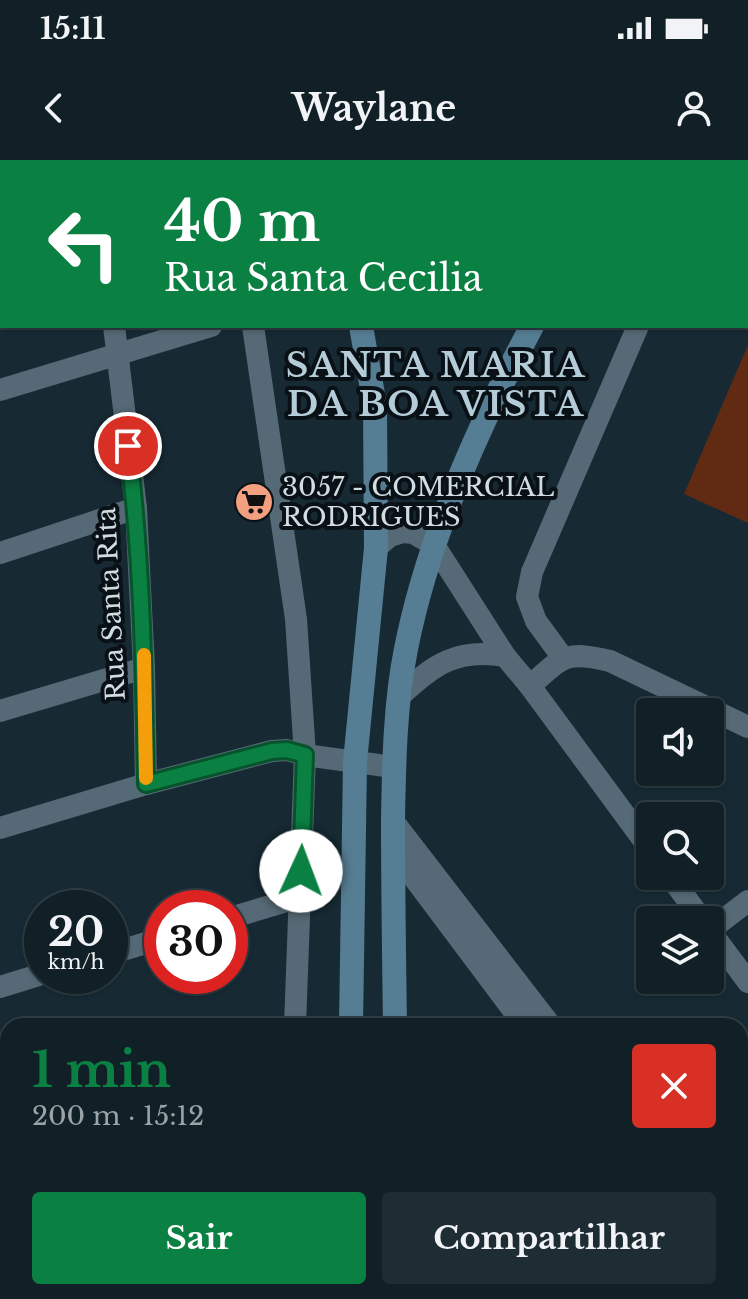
<!DOCTYPE html>
<html lang="pt">
<meta charset="utf-8">
<style>
:root{--surface:#112027;--page:#1e2d33;--text:#f1f3f6;--muted:#9ca3a7;--line:#303e44;--accent:#0b8043}
body{margin:0;font-family:"Libre Baskerville",serif;background:var(--page);color:var(--text);height:100vh;display:flex;flex-direction:column;font-size:30px;white-space:nowrap}
*{box-sizing:border-box;margin:0}
p{font-size:26px;color:var(--muted)}
.icon{flex:none;width:44px;height:44px;fill:none;stroke:currentColor;stroke-width:2;stroke-linecap:round;stroke-linejoin:round}
.map{position:relative;flex:1;overflow:hidden}
.panel{position:absolute;left:0px;top:858px;width:748px;height:282px;display:flex;flex-direction:column;background:var(--surface);border-radius:24px 24px 0 0;box-shadow:0 2px 6px #0004,0 0 0 2px var(--line)}
.panel>*{flex:none}
.guide{position:absolute;left:0px;top:0px;width:748px;height:168px;box-shadow:0 2px 6px #0004,0 0 0 2px var(--line);background:#0b8043;color:#fff;overflow:hidden}
.tools{position:absolute;left:636px;top:538px;display:grid;gap:16px}
.tools a{display:grid;place-items:center;width:88px;height:88px;border-radius:8px;background:var(--surface);box-shadow:0 2px 6px #0004,0 0 0 2px var(--line);font-size:40px}
.speed{position:absolute;left:24px;top:730px;display:flex;gap:16px;font-size:40px;font-weight:700;text-align:center}
.speed>*{display:grid;place-content:center;width:104px;height:104px;border-radius:50%;background:var(--surface);box-shadow:0 2px 6px #0004,0 0 0 2px var(--line);line-height:1}
.speed small{font-size:20px;font-weight:400}
.speed .limit{border:12px solid #d22;background:#fff;color:#111}
.pin{position:absolute;display:grid;place-items:center;width:68px;height:68px;color:#fff;margin:-34px;border:4px solid #fff;border-radius:50%;box-shadow:0 2px 8px #0007}
.me{position:absolute;width:88px;margin:-44px;rotate:2deg;stroke-linejoin:round;filter:drop-shadow(0 0 6px #0008)}
.turn{display:flex;align-items:center;gap:28px;height:168px;padding:0 32px;font-size:36px}
.turn .icon{width:104px;height:104px;stroke-width:2.5}
.turn b{display:block;font-size:56px;line-height:68px}
.round{display:grid;place-items:center;flex:none;width:84px;height:84px;border-radius:8px;background:var(--page)}
.summary{display:flex;align-items:center;justify-content:space-between;height:136px;padding:0 32px}
h1{font-size:48px;font-weight:700;line-height:60px;color:var(--accent)}
.primary-button{display:flex;gap:16px;margin-top:auto;padding:16px 32px}
.primary-button a{flex:1;height:92px;border-radius:8px;background:var(--accent);color:#fff;font-size:32px;font-weight:700;line-height:92px;text-align:center}
.primary-button a+a{background:var(--page);color:var(--text)}
.status{display:flex;justify-content:space-between;align-items:center;height:56px;padding:0 40px;background:var(--surface);direction:ltr}
.status svg{height:22px;fill:currentColor}
header{display:flex;justify-content:space-between;align-items:center;height:104px;padding:0 32px;background:var(--surface);font-size:36px;font-weight:700}
.map>svg:first-child{display:block}
.pitch{fill:#602a13}
.lines{fill:none;stroke-linecap:round;stroke-linejoin:round}
.street{stroke:#556a76;stroke-width:22}
.secondary{stroke:#557d93;stroke-width:24}
.highway{stroke:#54aad6;stroke-width:24}
.route-casing{stroke:#07532c;stroke-width:20}
.route{stroke:#0b8043;stroke-width:14}
.slow{stroke:#f59e0b;stroke-width:14}
.labels{text-anchor:middle;dominant-baseline:central;stroke-width:8;stroke-linejoin:round;paint-order:stroke}
.poi-label{font-size:26px;fill:#d1dce3;stroke:#091116;text-anchor:start}
.street-label{font-size:26px;fill:#d1dce3;stroke:#091116}
.district-label{font-size:34px;font-weight:bold;letter-spacing:2px;fill:#b4cbd8;stroke:#091116}
</style>
<div class="status"><b>15:11</b><svg viewBox="0 0 49 12"><path d="M0 12V9h3v3zM5 12V6h3v6zM10 12V3h3v9zM15 12V0h3v12zM26 1h20v11H26zM47 4h2v5h-2z"/></svg></div>
<header><svg class="icon" aria-label="back" viewBox="0 0 24 24"><path d="M15 5l-7 7 7 7"/></svg>Waylane<svg class="icon" aria-label="person" viewBox="0 0 24 24"><circle cx="12" cy="8" r="4"/><path d="M4 21q1-7 8-7t8 7"/></svg></header>
<div class="map">
<svg width="748" height="1139" viewBox="0 0 748 1139">
<rect width="100%" height="100%" fill="#172a34"/>
<!-- pitch -->
<path class="pitch" d="M748 185V363L684 334Z"/>
<g class="lines">
<!-- street -->
<g class="street">
<path d="M89 0V2"/>
<path d="M216 0V2"/>
<path d="M634 0 635 2"/>
<path d="M712 2 713 0"/>
<path d="M0 113 2 112"/>
<path d="M114 166 136 348 144 508 146 624"/>
<path d="M253 166 296 459 305 595 295 866"/>
<path d="M0 230 211 166"/>
<path d="M376 388 390 376 403 372 413 373 434 385 505 496 530 526 650 689"/>
<path d="M0 393 136 348"/>
<path d="M563 498 536 461 527 437 532 412 638 166"/>
<path d="M530 526C563 497 564 490 610 501L748 567"/>
<path d="M400 536C434 504 457 488 505 496"/>
<path d="M0 551 144 508"/>
<path d="M393 661 551 866"/>
<path d="M0 668 146 624 272 591 287 590 305 595 393 607"/>
<path d="M393 690 525 866"/>
<path d="M670 716 702 760"/>
<path d="M230 758 300 737"/>
<path d="M710 770 748 741"/>
<path d="M710 771 748 822"/>
<path d="M110 794 162 778"/>
<path d="M0 827 42 814"/>
<path d="M0 984 8 982"/>
<path d="M740 1111 748 1122"/>
<path d="M299 1132V1139"/>
<path d="M529 1132 534 1139"/>
<path d="M724 1132 729 1139"/>
</g>
<!-- secondary -->
<g class="secondary">
<path d="M351 866 355 602 376 388 375 246 361 166"/>
<path d="M395 866C394 797 393 728 393 659 394 603 395 543 406 489 428 377 478 266 532 166"/>
<path d="M356 1132V1139"/>
<path d="M394 1132V1139"/>
</g>
<!-- highway -->
<g class="highway">
<path d="M331 0 332 2"/>
<path d="M657 2 659 0"/>
</g>
</g>
<g class="lines">
<!-- route casing -->
<g class="route-casing">
<path id="route" d="M128 286C142 398 144 511 146 624L272 591 287 590 305 595 301 711"/>
</g>
<!-- route -->
<use href="#route" class="route"/>
<!-- slow -->
<path class="slow" d="M144 495 146 618"/>
</g>
<!-- icons -->
<defs>
<g id="supermarket-disc" transform="scale(2)"><circle r="9.5" fill="#f2a07f" stroke="#091116"/><path d="M-6-5.5h2.5l.6 2H6L4.5 2H-2.5L-4.4-4H-6ZM-1.5 3.2a1.3 1.3 0 1 0 .1 0ZM3 3.2a1.3 1.3 0 1 0 .1 0Z" fill="#111"/></g>
</defs>
<g fill-rule="evenodd">
<use href="#supermarket-disc" x="254" y="342"/>
</g>
<g class="labels">
<!-- poi labels -->
<g class="poi-label">
<text x="282" y="327">3057 - COMERCIAL<tspan x="282" dy="30">RODRIGUES</tspan></text>
</g>
<!-- street labels -->
<g class="street-label">
<text transform="translate(111 444) rotate(-93)">Rua Santa Rita</text>
</g>
<!-- district labels -->
<g class="district-label">
<text x="436" y="205">SANTA MARIA<tspan x="436" dy="39">DA BOA VISTA</tspan></text>
</g>
</g>
</svg>
<div class="tools">
<a><svg class="icon" aria-label="sound" viewBox="0 0 24 24"><path d="M4 9h4l5-4v14l-5-4H4zM17 9q2 3 0 6"/></svg></a>
<a><svg class="icon" aria-label="search" viewBox="0 0 24 24"><circle cx="10" cy="10" r="6"/><path d="M15 15l6 6"/></svg></a>
<a><svg class="icon" aria-label="layers" viewBox="0 0 24 24"><path d="M12 4l9 5-9 5-9-5zM3 14l9 5 9-5"/></svg></a>
</div>
<div class="speed"><div>20<small>km/h</small></div><div class="limit">30</div></div>
<div class="pin" style="left:128px;top:286px;background:#d93025"><svg class="icon" aria-label="arrive" viewBox="0 0 24 24"><path d="M6 21V4h12l-3 4 3 4H6"/></svg></div>
<svg class="me" style="left:301px;top:711px" viewBox="-20 -20 40 40"><circle r="19" fill="#fff"/><path d="M0-13L10 11 0 6-10 11z" fill="#0b8043"/></svg>
<div class="guide">
<div class="turn"><svg class="icon" aria-label="left" viewBox="0 0 24 24"><path d="M17 20v-9H6M10 6l-5 5 5 5"/></svg><div><b>40 m</b>Rua Santa Cecilia</div></div>
</div>
<section class="panel">
<div class="summary"><div><h1>1 min</h1><p>200 m · 15:12</p></div><a class="round" style="background:#d93025;color:#fff"><svg class="icon" aria-label="close" viewBox="0 0 24 24"><path d="M6 6l12 12M18 6L6 18"/></svg></a></div>
<div class="primary-button"><a>Sair</a><a>Compartilhar</a></div>
</section>
</div>
